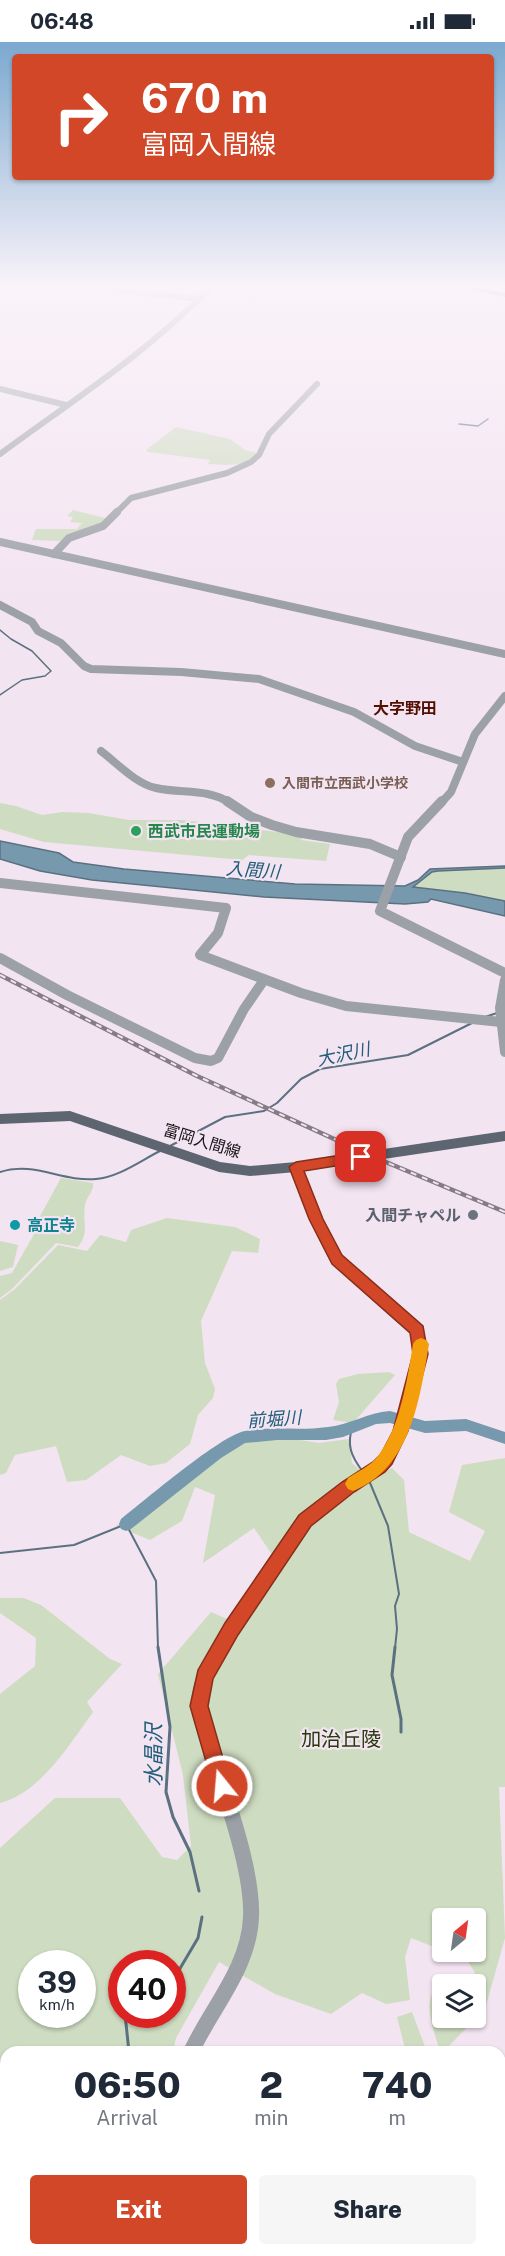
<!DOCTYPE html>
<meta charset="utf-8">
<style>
:root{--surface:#fff;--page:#f6f6f7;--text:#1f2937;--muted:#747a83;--accent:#d14727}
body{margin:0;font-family:"Public Sans","Noto Sans JP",sans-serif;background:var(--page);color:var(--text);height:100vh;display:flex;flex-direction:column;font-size:22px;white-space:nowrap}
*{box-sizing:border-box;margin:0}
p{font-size:20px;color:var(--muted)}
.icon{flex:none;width:33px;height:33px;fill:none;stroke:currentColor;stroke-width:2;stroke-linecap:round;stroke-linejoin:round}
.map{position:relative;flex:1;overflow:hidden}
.sheet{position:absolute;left:0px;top:2004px;width:506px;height:210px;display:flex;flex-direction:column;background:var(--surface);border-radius:18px 18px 0 0;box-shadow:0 2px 4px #0004}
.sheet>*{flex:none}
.banner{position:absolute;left:12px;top:12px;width:482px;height:126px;border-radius:6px;box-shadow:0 2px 4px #0004;background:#d14727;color:#fff;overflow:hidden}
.needle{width:39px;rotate:29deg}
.fabs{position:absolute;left:432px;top:1866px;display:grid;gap:12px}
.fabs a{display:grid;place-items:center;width:54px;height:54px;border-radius:6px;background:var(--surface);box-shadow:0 2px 4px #0004;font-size:30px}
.speed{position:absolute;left:18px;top:1908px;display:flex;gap:12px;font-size:30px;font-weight:700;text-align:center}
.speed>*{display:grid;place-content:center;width:78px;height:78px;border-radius:50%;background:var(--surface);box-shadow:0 2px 4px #0004;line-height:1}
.speed small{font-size:15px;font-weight:400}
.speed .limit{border:9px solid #d22;background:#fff;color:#111}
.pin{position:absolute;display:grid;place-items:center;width:51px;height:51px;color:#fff;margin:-26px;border-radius:12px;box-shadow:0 3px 9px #0006}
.me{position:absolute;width:66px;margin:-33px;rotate:343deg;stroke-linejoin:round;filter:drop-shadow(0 0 4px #0008)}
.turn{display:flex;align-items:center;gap:21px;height:126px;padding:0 30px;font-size:27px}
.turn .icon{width:78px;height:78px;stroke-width:2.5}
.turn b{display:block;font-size:42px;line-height:51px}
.eta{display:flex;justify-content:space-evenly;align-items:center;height:102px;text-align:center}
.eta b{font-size:36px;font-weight:800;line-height:42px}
.action{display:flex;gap:12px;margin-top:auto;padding:12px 30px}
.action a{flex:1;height:69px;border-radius:6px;background:var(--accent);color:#fff;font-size:24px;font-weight:800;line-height:69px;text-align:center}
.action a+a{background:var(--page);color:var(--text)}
.status{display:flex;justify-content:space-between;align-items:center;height:42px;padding:0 30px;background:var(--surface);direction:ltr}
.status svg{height:16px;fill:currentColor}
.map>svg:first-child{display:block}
.green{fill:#cedcc1;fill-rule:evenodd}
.water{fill:#7799ad;stroke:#5b7181;stroke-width:1.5}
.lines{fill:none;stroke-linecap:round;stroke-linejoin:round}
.stream-far2{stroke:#5b7181;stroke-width:1.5}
.stream-far1{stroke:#5b7181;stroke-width:2}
.stream{stroke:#5b7181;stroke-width:3}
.river{fill:#7799ad;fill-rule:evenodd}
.minor-far4{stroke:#9ca1a7;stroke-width:6}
.minor-far3{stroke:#9ca1a7;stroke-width:8}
.minor-far2{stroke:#9ca1a7;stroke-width:10}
.minor-far1{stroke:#9ca1a7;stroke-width:12}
.minor{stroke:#9ca1a7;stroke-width:16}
.major{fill:#5c6570;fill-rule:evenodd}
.highway{fill:#46505c;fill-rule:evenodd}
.rail-casing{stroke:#867c85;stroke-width:4.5}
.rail{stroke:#f3e4f1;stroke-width:2;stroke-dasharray:6;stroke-linecap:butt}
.route{fill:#d14727;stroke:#882e19;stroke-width:1.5}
.slow{fill:#f59e0b}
.education-dot{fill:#8d6e63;stroke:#f3e4f1;stroke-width:2}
.leisure-dot{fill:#2e9e5b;stroke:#f3e4f1;stroke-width:2}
.worship-dot{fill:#6b7280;stroke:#f3e4f1;stroke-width:2}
.culture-dot{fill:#0f9aa8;stroke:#f3e4f1;stroke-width:2}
.labels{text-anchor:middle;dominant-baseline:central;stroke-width:4.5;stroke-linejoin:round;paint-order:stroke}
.far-education-label{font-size:14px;font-weight:bold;fill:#785e54;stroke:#f3e4f1;text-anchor:start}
.far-quarter-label{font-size:16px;font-weight:bold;fill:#521002;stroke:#f3e4f1}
.leisure-label{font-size:16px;font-weight:bold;fill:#27864d;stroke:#f3e4f1;text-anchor:start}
.street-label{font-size:16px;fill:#1a1519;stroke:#f3e4f1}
.worship-label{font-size:16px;font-weight:bold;fill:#5b616d;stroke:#f3e4f1;text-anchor:end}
.culture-label{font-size:16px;font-weight:bold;fill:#0d838f;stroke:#f3e4f1;text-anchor:start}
.water-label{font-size:18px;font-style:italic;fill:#225e7b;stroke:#f3e4f1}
.near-park-label{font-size:20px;fill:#273b0a;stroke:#f3e4f1}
.near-water-label{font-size:21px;font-style:italic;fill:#225e7b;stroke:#f3e4f1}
</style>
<div class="status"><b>06:48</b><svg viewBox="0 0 49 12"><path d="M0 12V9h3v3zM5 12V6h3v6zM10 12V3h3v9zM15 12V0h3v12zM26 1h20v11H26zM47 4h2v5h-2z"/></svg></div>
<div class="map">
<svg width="505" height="2214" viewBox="0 0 505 2214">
<rect width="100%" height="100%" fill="#f3e4f1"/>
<!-- green -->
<g class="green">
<path d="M176 385 230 397 245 408 257 411C244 426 226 423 208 422L210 418 148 410 146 408Z"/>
<path d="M73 468 109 477 101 484 62 499 32 498 36 487H77L82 481 70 480 73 475 67 474Z"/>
<path d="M0 761 16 764 42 773 62 770 89 771 129 778H182L250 785 252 787 303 793 301 798 330 802 326 819 249 813 242 818 44 800 0 787Z"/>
<path d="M467 826H505V859L465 851 412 845 432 830Z"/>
<path d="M61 1136 93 1141C94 1150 86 1155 85 1163 82 1181 90 1189 78 1205L56 1201 12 1247 0 1256V1234L12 1231 42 1178 39 1176Z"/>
<path d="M167 1176 235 1185 260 1197 258 1211 232 1209 201 1279 205 1321 215 1347 213 1356 198 1373 190 1402 166 1421 150 1424 121 1413 86 1438 67 1440 56 1404 15 1413 6 1431 0 1433V1258L15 1247 58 1203 87 1209 100 1193 126 1200 131 1188Z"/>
<path d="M0 1199 18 1203 13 1225 0 1229Z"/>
<path d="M389 1330 395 1333 353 1381 333 1378 339 1360 336 1342 339 1337 358 1332Z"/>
<path d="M268 1393 319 1401 349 1397 352 1421 371 1438 392 1426 404 1438 409 1490 470 1519 485 1489 449 1470 462 1423 505 1416V1745H499L505 1896 485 1967 443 2010H440C434 1987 418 1954 444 1938L465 1942 475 1931 467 1918 447 1910H476V1876H442V1908L411 1896 405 1915 410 1958 386 1962 362 1951 331 1972 275 1952 219 1920 176 1996 173 2010H6V2208H36L32 2214H0V1806L55 1756H120L162 1815 177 1818 191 1804 183 1733 158 1632 211 1570 229 1578 275 1517 254 1486 203 1521 215 1453 195 1445 182 1479 150 1498 116 1484 213 1408ZM32 1922H82V1972H32ZM122 1922H172V1972H122ZM442 1942H476V1976H442Z"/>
<path d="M0 1556H24L41 1563 110 1617 122 1622 87 1660 93 1670C70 1702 40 1751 0 1761V1652L35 1624 36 1596 0 1571Z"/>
<path d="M412 1970 427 2010H406L397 1975Z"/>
</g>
<!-- water -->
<path class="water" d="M0 799 59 811 73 820 124 827 295 842 405 844 418 838 430 827 505 824V826L438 829 432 830 413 845 465 851 505 859V874L431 857 428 860 405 862 264 855 92 838 40 829 0 817Z"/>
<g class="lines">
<!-- stream-far2 -->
<g class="stream-far2">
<path d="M459 382 478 384 488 377"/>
<path d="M0 588 11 597 32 609 51 629 45 634 22 638 0 653"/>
</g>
<!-- stream-far1 -->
<g class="stream-far1">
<path d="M485 975 497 971"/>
<path d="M170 1104 225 1075 264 1069 277 1061 301 1037 320 1027 408 1013 472 981"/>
<path d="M0 1130C34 1119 62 1140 96 1137 119 1135 140 1119 160 1109"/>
<path d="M353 1383C346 1403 351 1414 363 1430"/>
<path d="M368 1436 388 1484 399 1552 395 1564 397 1587 395 1606"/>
<path d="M0 1511 74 1503 126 1482 156 1539 158 1606"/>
</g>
<!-- stream -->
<g class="stream">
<path d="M158 1605 170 1685 166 1750 173 1775 190 1810 199 1849"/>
<path d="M395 1605 392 1633 401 1677V1690"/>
<path d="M172 1940 198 1896 202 1875"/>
<path d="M125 1972 129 2010"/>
<path d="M0 2190 6 2182"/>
</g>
<!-- river -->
<path class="river" d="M390 1369 425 1379 466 1377 505 1390V1402L466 1389 425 1391 390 1381 376 1382 343 1395 326 1398H277L245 1401 221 1416 131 1487 126 1489 121 1487 119 1482 121 1477C144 1459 221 1393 245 1389 272 1384 300 1389 328 1385 350 1383 368 1370 390 1369Z"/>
<!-- minor-far4 -->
<g class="minor-far4">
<path d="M102 246 199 257"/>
<path d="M0 347 66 363"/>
<path d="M0 412C72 359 148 310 210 246"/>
<path d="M115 472 131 456 227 431 251 420 259 413 269 392 317 342"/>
</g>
<!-- minor-far3 -->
<g class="minor-far3">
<path d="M0 500 505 612"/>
<path d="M54 512 69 496 103 484 117 470"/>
<path d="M0 563 32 580 38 589 61 601 84 624 91 627 181 630 259 637 354 670 415 704 463 720"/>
<path d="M101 709C117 721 136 742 156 746 181 752 208 746 230 761"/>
<path d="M441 761 451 750 475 692 505 654"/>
</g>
<!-- minor-far2 -->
<g class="minor-far2">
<path d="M227 759 251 775 272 783 296 790 370 802 401 815"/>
<path d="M442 759 408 795 380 869 505 931"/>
<path d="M0 841 226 866 218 891 200 913 301 951 346 964 501 980"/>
<path d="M0 916 67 953 195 1016 211 1019 218 1016 244 967 264 938"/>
<path d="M505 938 500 966 505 1010"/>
<path d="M296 1125 298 1131"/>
</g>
<!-- minor-far1 -->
<path class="minor-far1" d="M220 1606 305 1479 387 1417 401 1389 421 1308 418 1288 337 1217 316 1177 298 1130"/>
<!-- minor -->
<g class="minor">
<path d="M191 2010C212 1965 249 1926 251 1875 253 1827 225 1754 211 1707 208 1694 199 1677 199 1663 199 1641 210 1623 221 1605"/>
<path d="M500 2100 505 2103"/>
<path d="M257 2208 259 2214"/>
</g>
<!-- major -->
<path class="major" d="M70 1069 220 1120 250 1124 296 1120 505 1089V1099L296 1130 250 1134 219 1130 70 1079 0 1082V1072Z"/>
<!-- highway -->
<path class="highway" d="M463 246H477L505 251V255Z"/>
<!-- rail casing -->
<g class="rail-casing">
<path id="rail" d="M0 933 197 1034 369 1113 505 1170"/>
</g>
<!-- rail -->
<use href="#rail" class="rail"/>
</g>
<!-- sky -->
<linearGradient id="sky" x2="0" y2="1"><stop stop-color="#7ba9d0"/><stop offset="0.44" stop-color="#faf3f9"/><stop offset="1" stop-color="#faf3f9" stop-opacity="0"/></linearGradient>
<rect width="505" height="556" fill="url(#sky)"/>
<!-- route -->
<path class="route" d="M361 1110 366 1111 368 1115 366 1119 304 1129 323 1177 342 1213 423 1284 428 1312 408 1389 392 1422 385 1430 354 1450 311 1484 238 1593 213 1637 208 1664 231 1744 229 1751 222 1754 215 1751 213 1744 190 1664 198 1628 225 1581 299 1473 342 1440 373 1420 381 1412 393 1389 413 1312 410 1291 332 1222 309 1177 289 1125 296 1120Z"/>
<!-- slow -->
<path class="slow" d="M421 1296 426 1298 429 1302C420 1355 411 1427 353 1449L348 1447 345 1442 348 1436C357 1430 372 1423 378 1414 401 1383 407 1339 413 1302L416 1298Z"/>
<!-- markers -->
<circle class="education-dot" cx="270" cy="741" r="6"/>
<circle class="leisure-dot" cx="136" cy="789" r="6"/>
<circle class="worship-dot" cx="473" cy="1173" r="6"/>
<circle class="culture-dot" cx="15" cy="1183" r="6"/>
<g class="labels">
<!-- far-education labels -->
<g class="far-education-label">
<text x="282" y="741">入間市立西武小学校</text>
</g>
<!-- far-quarter labels -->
<g class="far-quarter-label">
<text x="405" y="666">大字野田</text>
</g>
<!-- leisure labels -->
<g class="leisure-label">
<text x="148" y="789">西武市民運動場</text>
</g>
<!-- street labels -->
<g class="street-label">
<text transform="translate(202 1099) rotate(17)">富岡入間線</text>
</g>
<!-- worship labels -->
<g class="worship-label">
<text x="461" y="1173">入間チャペル</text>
</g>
<!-- culture labels -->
<g class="culture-label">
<text x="27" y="1183">高正寺</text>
</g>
<!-- water labels -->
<g class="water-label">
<text transform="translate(253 828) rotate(4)">入間川</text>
<text transform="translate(343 1012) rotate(-12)">大沢川</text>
<text transform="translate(274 1377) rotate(-4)">前堀川</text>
</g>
<!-- near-park labels -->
<g class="near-park-label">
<text x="341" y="1697">加治丘陵</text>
</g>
<!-- near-water labels -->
<g class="near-water-label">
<text transform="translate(153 1713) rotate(-90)">水晶沢</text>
</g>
</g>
</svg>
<div class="fabs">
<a><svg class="needle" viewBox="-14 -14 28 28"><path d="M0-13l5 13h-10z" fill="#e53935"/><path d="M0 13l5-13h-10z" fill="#747a83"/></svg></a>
<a><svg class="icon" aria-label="layers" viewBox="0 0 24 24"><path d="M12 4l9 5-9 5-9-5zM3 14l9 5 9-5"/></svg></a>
</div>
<div class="speed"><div>39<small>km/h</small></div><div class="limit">40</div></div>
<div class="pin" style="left:361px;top:1115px;background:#d93025"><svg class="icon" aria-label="arrive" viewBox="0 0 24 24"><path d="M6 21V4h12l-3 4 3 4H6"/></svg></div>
<svg class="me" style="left:222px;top:1744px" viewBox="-20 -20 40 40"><circle r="17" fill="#d14727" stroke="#fff" stroke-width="3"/><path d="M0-11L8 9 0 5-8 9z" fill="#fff"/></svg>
<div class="banner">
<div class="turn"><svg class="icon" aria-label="right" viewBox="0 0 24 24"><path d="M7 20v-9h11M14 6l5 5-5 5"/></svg><div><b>670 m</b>富岡入間線</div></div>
</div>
<section class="sheet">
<div class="eta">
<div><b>06:50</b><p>Arrival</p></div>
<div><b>2</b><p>min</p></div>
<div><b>740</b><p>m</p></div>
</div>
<div class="action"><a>Exit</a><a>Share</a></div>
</section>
</div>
